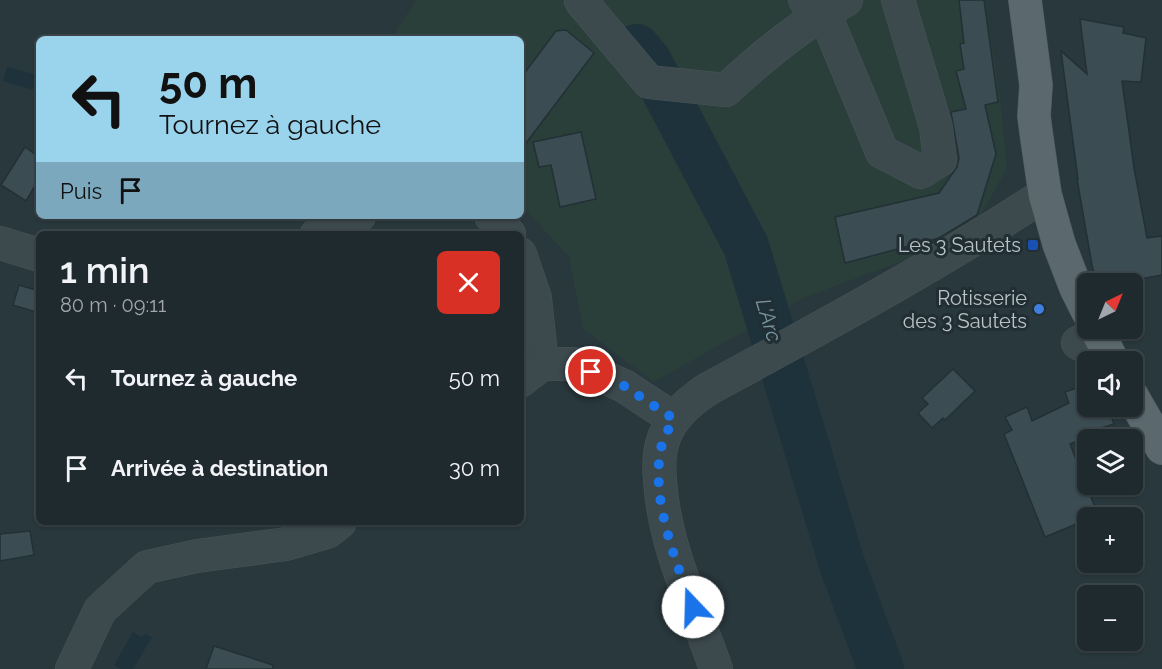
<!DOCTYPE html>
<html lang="fr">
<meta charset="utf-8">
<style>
:root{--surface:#1f2a2e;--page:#273236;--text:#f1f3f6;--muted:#a1a7aa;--line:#3c464a}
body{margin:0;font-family:Raleway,sans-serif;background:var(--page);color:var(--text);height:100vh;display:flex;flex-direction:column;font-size:22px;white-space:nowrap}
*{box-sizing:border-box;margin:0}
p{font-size:20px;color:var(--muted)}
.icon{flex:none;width:33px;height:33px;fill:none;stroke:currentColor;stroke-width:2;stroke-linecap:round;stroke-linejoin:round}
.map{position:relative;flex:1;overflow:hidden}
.side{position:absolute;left:36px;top:231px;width:488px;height:294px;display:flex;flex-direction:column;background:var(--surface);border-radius:9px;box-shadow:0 2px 4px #0004,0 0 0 2px var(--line)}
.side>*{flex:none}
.guide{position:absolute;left:36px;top:36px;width:488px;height:183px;border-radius:9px;box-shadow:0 2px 4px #0004,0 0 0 2px var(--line);background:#9ad3ec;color:#111;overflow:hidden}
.needle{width:39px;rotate:43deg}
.buttons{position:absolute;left:1077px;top:273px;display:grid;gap:12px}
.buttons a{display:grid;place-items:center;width:66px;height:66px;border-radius:9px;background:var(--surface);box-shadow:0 2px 4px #0004,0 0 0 2px var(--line);font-size:30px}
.pin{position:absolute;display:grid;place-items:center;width:51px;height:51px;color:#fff;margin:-26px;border:3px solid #fff;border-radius:50%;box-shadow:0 2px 6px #0007}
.me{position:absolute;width:66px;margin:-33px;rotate:339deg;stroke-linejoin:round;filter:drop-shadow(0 0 4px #0008)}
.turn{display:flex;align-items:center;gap:21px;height:126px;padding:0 24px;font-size:27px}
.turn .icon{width:78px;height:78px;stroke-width:2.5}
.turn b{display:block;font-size:42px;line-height:51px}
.then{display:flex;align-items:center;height:57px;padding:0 24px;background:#0003;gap:12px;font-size:22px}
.round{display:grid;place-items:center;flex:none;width:63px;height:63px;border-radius:9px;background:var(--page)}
.headline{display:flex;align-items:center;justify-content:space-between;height:102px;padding:0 24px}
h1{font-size:36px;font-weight:600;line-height:45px}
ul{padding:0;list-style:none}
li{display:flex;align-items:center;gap:18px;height:90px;padding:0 24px}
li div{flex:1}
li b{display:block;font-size:22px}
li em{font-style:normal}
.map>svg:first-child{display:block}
.green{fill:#2a3e3a}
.water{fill:#1d323a}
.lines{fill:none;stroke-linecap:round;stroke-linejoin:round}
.river{stroke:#1d323a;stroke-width:46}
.building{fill:#3b4d53;stroke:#233035;stroke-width:1.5}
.minor-casing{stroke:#49555a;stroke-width:34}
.major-casing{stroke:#49555a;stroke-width:34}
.minor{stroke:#3c494d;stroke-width:33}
.major{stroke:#5b686d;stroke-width:33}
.route{stroke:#1a73e8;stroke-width:10;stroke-dasharray:0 18}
.transit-dot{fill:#1a4fb4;stroke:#212e33;stroke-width:2}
.shop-dot{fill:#3f7fe0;stroke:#212e33;stroke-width:2}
.labels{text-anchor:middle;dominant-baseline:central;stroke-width:6;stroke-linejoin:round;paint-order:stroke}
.poi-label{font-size:20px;fill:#b9c3c8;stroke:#212e33;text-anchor:end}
.water-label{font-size:21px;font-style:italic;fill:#7697a2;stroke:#212e33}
</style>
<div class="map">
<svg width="1162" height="669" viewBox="0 0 1162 669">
<rect width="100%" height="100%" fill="#29383d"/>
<!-- green -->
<path class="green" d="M416 0H985L1001 104 1007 168 977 222 908 259 803 298 654 382 583 329 569 257 521 205 520 39H391Z"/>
<!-- water -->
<g class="water">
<path d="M7 67 37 75 38 86 33 87V90L3 81Z"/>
<path d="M133 632 141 637 146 634 152 637 133 669H121L114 665Z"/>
</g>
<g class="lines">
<!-- river -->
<path class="river" d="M637 47 648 60 746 246 842 564 881 669"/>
</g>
<!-- building -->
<g class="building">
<path d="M959 0H984L998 102 985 105 996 154 977 215 939 238 845 263 835 217 939 193 957 167 959 158 951 112 966 109 956 71 964 69 960 44 964 43Z"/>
<path d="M1080 19 1124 27 1123 33 1146 38 1141 82 1122 81 1134 168 1147 238 1162 236V275L1113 284H1097L1092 265 1077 179H1078L1061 51 1087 74Z"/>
<path d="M566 30 594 53 520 151V79L556 31Z"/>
<path d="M581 132 596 199 560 207 551 165 539 167 533 142Z"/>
<path d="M25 147 39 157V179L26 201 1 185Z"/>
<path d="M19 285 39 291V313L13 305Z"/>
<path d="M953 369 975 391 945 420 943 418 932 428 918 413 928 404 922 398Z"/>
<path d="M1088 384V406H1107L1114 424 1088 432V446L1085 447 1080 434 1078 435 1080 440 1070 444 1098 515 1045 537 1004 434 1012 430 1005 417 1027 407 1032 421 1069 403 1065 392Z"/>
<path d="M30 531 34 555 0 561V534Z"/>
<path d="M214 646 273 665V669H206Z"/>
</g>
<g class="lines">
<!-- minor casing -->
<g class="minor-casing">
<g id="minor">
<path d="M805 0 822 13 828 22 882 152 921 172 940 160 936 127 898 0"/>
<path d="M581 1 649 82 726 90C763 56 801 24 846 0"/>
<path d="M491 216 509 234"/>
<path d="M317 234 359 216"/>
<path d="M0 243 39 255"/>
<path d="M520 254 535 298 542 364"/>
<path d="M1078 343 1108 328"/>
<path d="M520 381 542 364H574L624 386 674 419"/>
<path d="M72 669 100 610 147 567 197 556 286 544 327 532 340 522"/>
<path d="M716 669C695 607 664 547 660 480 659 469 659 455 662 444 668 419 688 402 708 389 822 327 936 266 1045 194"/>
</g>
</g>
<!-- major casing -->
<g class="major-casing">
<g id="major">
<path d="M1025 0 1036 85 1034 116 1036 132 1045 194 1059 244 1076 288 1088 312"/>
<path d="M1096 328 1113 362"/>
<path d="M1132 396 1162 448"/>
</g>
</g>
<!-- minor -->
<use href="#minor" class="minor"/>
<!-- major -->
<use href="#major" class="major"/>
</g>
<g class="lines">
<!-- route -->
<path class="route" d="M591 372 624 386 674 419C670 427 664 436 662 444 649 495 675 560 693 607"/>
</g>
<!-- markers -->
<rect class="transit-dot" x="1027" y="239" width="12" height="12" rx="3"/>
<circle class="shop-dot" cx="1039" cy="309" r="6"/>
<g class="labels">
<!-- poi labels -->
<g class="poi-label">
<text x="1021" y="245">Les 3 Sautets</text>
<text x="1027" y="298">Rotisserie<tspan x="1027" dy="23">des 3 Sautets</tspan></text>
</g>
<!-- water labels -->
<g class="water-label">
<text transform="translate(769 320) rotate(73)">L'Arc</text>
</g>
</g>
</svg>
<div class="buttons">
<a><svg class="needle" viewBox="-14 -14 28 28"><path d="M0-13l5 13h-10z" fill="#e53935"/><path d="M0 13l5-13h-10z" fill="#a1a7aa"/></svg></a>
<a><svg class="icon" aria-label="sound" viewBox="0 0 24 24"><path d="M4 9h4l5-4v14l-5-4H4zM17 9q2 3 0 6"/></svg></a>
<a><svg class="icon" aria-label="layers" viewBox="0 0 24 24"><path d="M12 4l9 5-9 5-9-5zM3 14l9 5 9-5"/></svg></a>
<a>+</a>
<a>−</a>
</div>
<div class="pin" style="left:591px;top:372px;background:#d93025"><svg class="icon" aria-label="arrive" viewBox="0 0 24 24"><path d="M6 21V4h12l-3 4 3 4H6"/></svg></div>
<svg class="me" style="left:693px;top:607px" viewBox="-20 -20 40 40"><circle r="19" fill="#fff"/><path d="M0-13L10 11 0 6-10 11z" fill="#1a73e8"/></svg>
<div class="guide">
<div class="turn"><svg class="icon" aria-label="left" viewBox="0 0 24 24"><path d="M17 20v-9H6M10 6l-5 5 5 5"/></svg><div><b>50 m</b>Tournez à gauche</div></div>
<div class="then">Puis<svg class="icon" aria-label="arrive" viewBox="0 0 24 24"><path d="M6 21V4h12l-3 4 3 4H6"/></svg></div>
</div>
<section class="side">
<div class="headline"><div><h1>1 min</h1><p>80 m · 09:11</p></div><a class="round" style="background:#d93025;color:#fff"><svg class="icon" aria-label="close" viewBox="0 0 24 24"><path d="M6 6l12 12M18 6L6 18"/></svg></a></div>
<ul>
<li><svg class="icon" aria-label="left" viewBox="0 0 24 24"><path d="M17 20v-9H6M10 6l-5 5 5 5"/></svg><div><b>Tournez à gauche</b></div><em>50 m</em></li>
<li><svg class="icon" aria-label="arrive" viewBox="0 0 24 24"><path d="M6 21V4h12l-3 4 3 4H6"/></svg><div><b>Arrivée à destination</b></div><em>30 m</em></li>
</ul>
</section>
</div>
